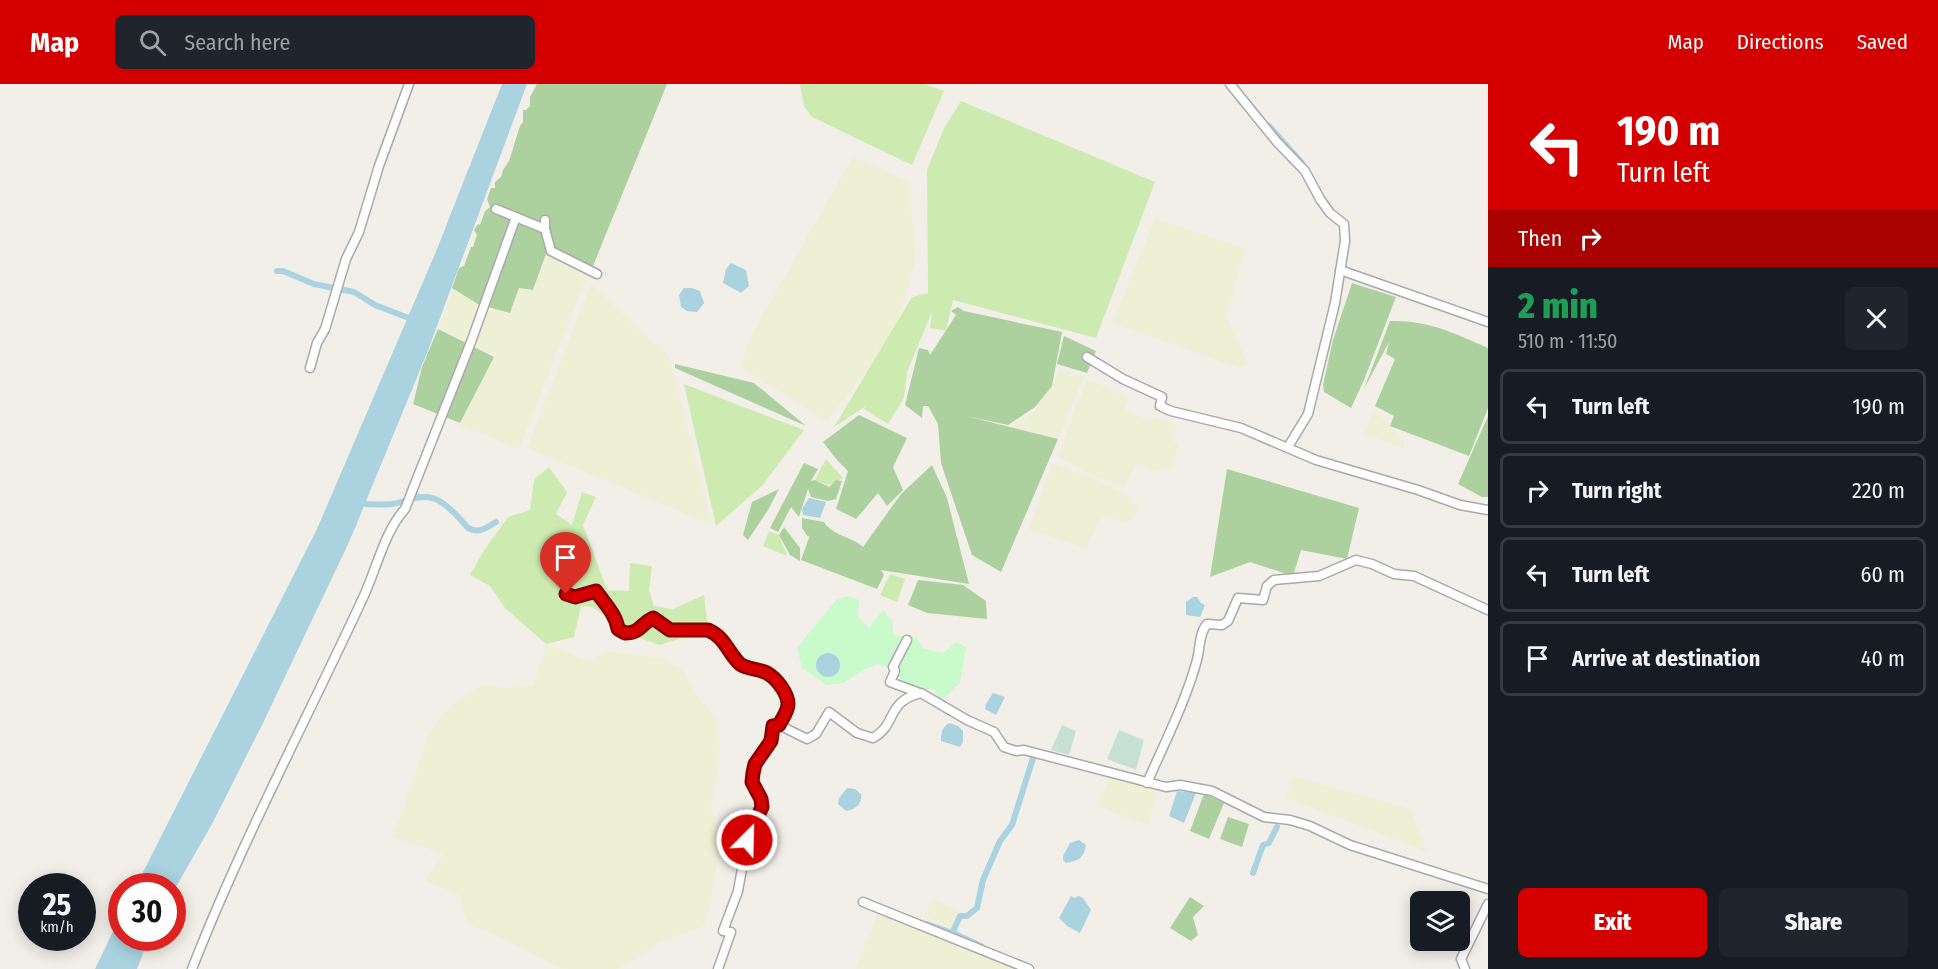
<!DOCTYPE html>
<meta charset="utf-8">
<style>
:root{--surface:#171b24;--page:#20242c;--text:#f1f3f6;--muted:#9ea1a6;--line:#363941;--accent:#d40000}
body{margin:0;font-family:"Fira Sans Condensed",sans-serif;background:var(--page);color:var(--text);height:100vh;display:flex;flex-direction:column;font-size:22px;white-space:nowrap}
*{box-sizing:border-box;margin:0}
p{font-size:20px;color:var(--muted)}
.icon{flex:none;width:33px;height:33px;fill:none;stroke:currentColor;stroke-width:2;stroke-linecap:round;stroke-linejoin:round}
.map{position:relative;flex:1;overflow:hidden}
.sheet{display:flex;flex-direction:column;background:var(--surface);width:450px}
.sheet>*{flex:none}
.banner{background:#d40000;color:#fff;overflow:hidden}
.buttons{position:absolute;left:1410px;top:807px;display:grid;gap:12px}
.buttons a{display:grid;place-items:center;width:60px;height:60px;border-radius:9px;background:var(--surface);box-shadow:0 3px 15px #0003;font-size:30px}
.speed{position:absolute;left:18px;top:789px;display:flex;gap:12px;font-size:30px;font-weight:700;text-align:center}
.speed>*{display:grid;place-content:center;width:78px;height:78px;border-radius:50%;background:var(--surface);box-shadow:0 3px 15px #0003;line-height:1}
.speed small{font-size:15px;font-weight:400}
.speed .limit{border:9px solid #d22;background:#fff;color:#111}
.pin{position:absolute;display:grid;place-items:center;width:51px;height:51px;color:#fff;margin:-62px -26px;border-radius:50% 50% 50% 0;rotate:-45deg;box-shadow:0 0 6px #0007}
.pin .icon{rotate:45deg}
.me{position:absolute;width:66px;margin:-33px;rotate:23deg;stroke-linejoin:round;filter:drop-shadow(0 0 4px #0008)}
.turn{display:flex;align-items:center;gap:21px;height:126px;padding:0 30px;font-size:27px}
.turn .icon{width:78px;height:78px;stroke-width:2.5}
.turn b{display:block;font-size:42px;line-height:51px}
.then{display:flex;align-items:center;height:57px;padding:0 30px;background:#0003;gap:12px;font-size:22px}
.round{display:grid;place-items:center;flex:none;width:63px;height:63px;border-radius:9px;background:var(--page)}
.summary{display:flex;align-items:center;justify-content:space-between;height:102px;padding:0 30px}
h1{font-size:36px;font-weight:800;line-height:45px;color:#1e9e55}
.cta{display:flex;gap:12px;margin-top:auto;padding:12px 30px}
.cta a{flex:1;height:69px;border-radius:9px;background:var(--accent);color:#fff;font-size:24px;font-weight:800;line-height:69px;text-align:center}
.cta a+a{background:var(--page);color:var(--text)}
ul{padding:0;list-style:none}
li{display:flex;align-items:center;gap:18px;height:75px;margin:0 12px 9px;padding:0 18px;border:3px solid var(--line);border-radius:9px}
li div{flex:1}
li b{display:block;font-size:22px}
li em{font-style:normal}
header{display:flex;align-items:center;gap:36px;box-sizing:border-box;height:84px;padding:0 30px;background:var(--accent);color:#fff}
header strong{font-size:28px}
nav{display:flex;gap:33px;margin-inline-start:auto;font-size:21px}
.search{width:420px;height:54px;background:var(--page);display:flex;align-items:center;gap:15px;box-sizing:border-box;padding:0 21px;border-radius:9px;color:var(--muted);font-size:22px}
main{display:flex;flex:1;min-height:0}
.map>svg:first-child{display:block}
.farmland{fill:#eef0d5}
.grass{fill:#cdebb0}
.forest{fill:#add19e}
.wetland{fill:#c6e0d4}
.park{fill:#c8facc}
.water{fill:#aad3df}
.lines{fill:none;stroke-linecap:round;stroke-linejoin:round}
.canal{stroke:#aad3df;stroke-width:6}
.minor-casing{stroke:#a9a9a9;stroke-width:11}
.minor{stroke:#fff;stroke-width:8}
.route-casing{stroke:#8a0000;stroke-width:15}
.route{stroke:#d40000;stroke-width:10}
</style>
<header>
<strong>Map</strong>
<div class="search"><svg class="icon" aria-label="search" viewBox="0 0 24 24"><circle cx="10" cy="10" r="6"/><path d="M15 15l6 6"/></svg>Search here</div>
<nav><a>Map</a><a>Directions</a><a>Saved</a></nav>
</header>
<main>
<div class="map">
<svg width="1488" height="885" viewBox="0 0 1488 885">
<rect width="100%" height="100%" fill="#f2efe9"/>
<!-- farmland -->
<g class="farmland">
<path d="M853 73 909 97 916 174 893 255 827 337 740 283 751 251Z"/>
<path d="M1155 134 1245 164 1226 232 1249 282 1239 284 1112 239Z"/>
<path d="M547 168 588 189 519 365 459 341 495 272 438 244 453 205 481 222 511 229 519 204 533 207Z"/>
<path d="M591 200 670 274 712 441 527 364Z"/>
<path d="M1060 285 1084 293 1058 355 1012 342 1033 329Z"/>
<path d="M1087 295 1129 313 1125 326 1151 337 1155 333 1177 341 1173 356 1178 361 1173 381 1155 387 1138 379 1125 402 1097 394 1057 372Z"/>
<path d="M1374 325 1404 356V364L1364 350Z"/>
<path d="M1053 378 1125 409 1138 424 1134 432 1126 439 1102 431 1086 465 1029 445Z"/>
<path d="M546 560 591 578 607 567 663 574 681 584 702 618 718 636 720 668 711 726 721 754 712 811 704 842 661 858 618 885H561L506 856 468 840 459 811 425 797 443 770 393 753 431 645 452 622 484 600 510 604 534 601Z"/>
<path d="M1292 692 1411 725 1427 768 1286 714Z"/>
<path d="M1109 693 1158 707 1147 742 1098 722Z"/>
<path d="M933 814 959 827 951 845 924 832Z"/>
<path d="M878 827 1020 885H856Z"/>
</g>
<!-- grass -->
<g class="grass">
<path d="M800 0H924L944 7 912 81 812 33 804 22Z"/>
<path d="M961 17 1155 98 1096 254 953 216 946 247 930 244 932 228 907 288 904 314 888 340 864 325 866 322 834 343 912 213 928 209 927 86 944 44Z"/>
<path d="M684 300 804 346 763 401 716 442Z"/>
<path d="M826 375 843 394 828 401 815 396Z"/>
<path d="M549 383 567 408 556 430 572 441 582 408 596 413 583 441 607 506 629 507 630 479 652 482 649 506 654 522 673 525 704 511 708 546 660 561 625 549 593 523 581 522 574 553 546 560 505 524 490 502 470 491 483 468 508 433 530 426 534 396Z"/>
<path d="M769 447 779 451 787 472 763 462Z"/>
<path d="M890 490 905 495 897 518 880 511Z"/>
</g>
<!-- forest -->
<g class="forest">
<path d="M537 0H667L591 187 552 167 544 143 491 123 514 134 481 222 452 204 459 184 464 182 471 163H473L477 151 474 146 478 140 480 141 485 127 490 123 487 115 491 104H495V98L501 93 503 86 509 77 520 42 523 38V26H526L530 22V13Z"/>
<path d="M516 134 544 145 549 166 547 167 533 206 519 204 510 229 484 222Z"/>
<path d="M1352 199 1396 213 1364 296 1351 324 1324 308 1323 301 1333 256Z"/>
<path d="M958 223 964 227 1062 248 1052 302 1035 323 1008 341 966 332 1058 355 1001 488 972 471 941 379 938 340 928 322H923L922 334 905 321 919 264 928 266 930 271 956 231 951 227Z"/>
<path d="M1390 237C1428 236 1454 249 1488 264V324L1469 372 1390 342 1394 332 1375 322 1395 275 1386 270 1389 258 1364 305Z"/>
<path d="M438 245 494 273 460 339 413 320 422 283Z"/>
<path d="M1064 252 1096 267 1087 289 1057 280Z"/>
<path d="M675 280 754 299 806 342 675 284Z"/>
<path d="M859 331 907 354 893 383 903 406 887 422 878 409 856 435 836 425 848 387 837 376 823 358Z"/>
<path d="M1488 332V413H1482L1458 400Z"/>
<path d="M804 379 818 385 811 397 815 396 829 403 836 396 842 397 836 415 828 417 811 413 808 405 799 433 791 423 778 448 770 444Z"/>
<path d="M932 381 947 414 969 500 881 486 884 491 877 505 801 476 810 451 808 453 802 444V434L824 438C833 452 851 452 863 463L901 410Z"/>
<path d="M1227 385 1359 424 1347 475 1301 466 1293 492 1250 478 1210 493Z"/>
<path d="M779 405 768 426 748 456 743 451 752 418Z"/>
<path d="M784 443 800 464V477L790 471 779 451Z"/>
<path d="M918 496 963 501 986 517 987 535 927 529 908 521Z"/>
<path d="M1204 710 1224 719 1209 755 1190 747Z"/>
<path d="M1228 733 1249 740 1242 763 1220 755Z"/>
<path d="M1190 813 1204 822 1193 833 1198 851 1191 857 1170 844Z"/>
</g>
<!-- wetland -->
<g class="wetland">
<path d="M1062 641 1076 647 1069 671 1051 666Z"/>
<path d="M1119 646 1144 656 1136 686 1107 675Z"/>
</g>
<!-- park -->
<path class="park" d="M848 512 859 516 858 533 869 544 883 526 892 537 894 551 916 553 922 564 943 569 956 558 966 563 960 599 940 618 935 605H908L895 587 878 580 863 586 843 599 827 601 802 584 797 564 837 515Z"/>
<!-- water -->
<g class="water">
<path d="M502 0H527L427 269 350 456 264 637 212 740 173 808 172 802H136L317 445 435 170Z"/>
<path d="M731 179 746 186 749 202 741 209 723 199 726 185Z"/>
<path d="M684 204H692L700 207 704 219 697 228 687 227 681 223 679 211Z"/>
<path d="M809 414 826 418 820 434 803 431 802 425Z"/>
<path d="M1193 513H1197L1201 519 1205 521 1200 533 1186 531V518Z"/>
<circle cx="828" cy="581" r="12"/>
<path d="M993 609 1005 613 996 631 985 625 986 620Z"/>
<path d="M950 639 958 642 963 647V658L960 663 941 657C941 649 942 642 950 639Z"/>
<path d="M847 704 855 705 861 710C863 719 855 726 846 727L838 720 839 714Z"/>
<path d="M1177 707 1196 709 1184 739 1169 732Z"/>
<path d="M1079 756 1086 761C1084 774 1078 777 1066 779L1063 776V772L1070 759Z"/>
<path d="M1071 812 1074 814 1079 812 1083 814 1091 826 1080 849 1067 842 1059 834Z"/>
<path d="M121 831 122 854H149L137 885H95Z"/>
</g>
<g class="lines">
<!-- canal -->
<g class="canal">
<path d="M1269 42 1302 79"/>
<path d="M277 187H283L314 200 354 208 375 221 414 236"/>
<path d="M359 419C371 421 380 421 392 420 409 417 425 407 441 418 452 425 460 435 468 444 479 450 486 444 496 438"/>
<path d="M1253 789 1263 761 1269 759 1277 743"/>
<path d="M927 840 955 850"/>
<path d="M981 862 955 850 954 845 960 832H967L977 824 983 796 1000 757 1012 741 1033 674"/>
</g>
<!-- minor casing -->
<g class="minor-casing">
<g id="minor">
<path d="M1230 0 1277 58 1305 87 1320 115 1330 129 1344 140 1345 157 1335 219 1308 330 1288 363"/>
<path d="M496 125 545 145"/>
<path d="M545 136V145L551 167 597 190"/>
<path d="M1340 186 1488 238"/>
<path d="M1087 273 1123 295 1162 313 1160 322 1171 327 1241 344 1316 376 1418 406 1460 421 1488 426"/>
<path d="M310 284 317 259 325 245 346 175 359 148 379 82 409 0"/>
<path d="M570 482 566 499V510L575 513 596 507C604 519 616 530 618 545L625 549C640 549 641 540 653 534L670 546H708C725 553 728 569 740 580 746 585 759 585 767 589 776 594 788 609 788 620 788 627 782 635 779 641L773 642 771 657 767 664 755 680 752 698 761 715 762 723 747 756 738 807 723 847 731 848 718 885"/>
<path d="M907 556 893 583 895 587 890 598 917 608"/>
<path d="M779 641 807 655 816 650 829 628 857 649 873 654C898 640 885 618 921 609L967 636 994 648 1004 663 1016 667 1024 666 1166 703 1180 701 1212 707 1264 733 1290 736 1310 742 1350 761 1488 805"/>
<path d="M1147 699C1164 660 1186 617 1197 576 1200 565 1199 549 1207 540L1222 541 1228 537 1238 514 1263 516 1267 502 1274 496 1319 492 1356 476 1372 480 1394 490 1414 492 1488 526"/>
<path d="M863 818 1029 885"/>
<path d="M192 885C241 759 305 639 362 516 376 487 384 448 405 425L471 258 516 133"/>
<path d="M1465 885 1461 875 1488 820"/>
</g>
</g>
<!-- minor -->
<use href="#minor" class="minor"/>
</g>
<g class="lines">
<!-- route casing -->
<g class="route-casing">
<path id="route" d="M566 510 575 513 596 507C604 519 616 530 618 545L625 549C641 549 640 540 653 534L670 546H708C725 553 728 569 740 580 746 585 759 585 767 589 776 594 788 609 788 620 788 627 782 635 779 641L773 642 771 657 755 680 753 689 752 698 761 715 762 723 747 756"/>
</g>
<!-- route -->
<use href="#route" class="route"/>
</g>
</svg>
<div class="buttons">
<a><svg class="icon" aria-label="layers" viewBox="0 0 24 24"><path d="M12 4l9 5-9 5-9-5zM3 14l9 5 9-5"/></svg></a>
</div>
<div class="speed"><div>25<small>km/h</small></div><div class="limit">30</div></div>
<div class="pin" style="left:566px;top:510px;background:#d93025"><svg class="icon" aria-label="arrive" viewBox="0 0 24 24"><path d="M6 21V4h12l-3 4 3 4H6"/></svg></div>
<svg class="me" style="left:747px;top:756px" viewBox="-20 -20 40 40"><circle r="17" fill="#d40000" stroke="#fff" stroke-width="3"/><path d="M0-11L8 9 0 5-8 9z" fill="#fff"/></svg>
</div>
<section class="sheet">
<div class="banner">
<div class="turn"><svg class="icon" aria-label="left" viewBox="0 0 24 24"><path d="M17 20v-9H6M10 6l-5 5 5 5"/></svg><div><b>190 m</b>Turn left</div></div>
<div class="then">Then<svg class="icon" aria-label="right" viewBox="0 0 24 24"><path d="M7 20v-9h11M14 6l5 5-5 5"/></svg></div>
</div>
<div class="summary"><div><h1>2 min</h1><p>510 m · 11:50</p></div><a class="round"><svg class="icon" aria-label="close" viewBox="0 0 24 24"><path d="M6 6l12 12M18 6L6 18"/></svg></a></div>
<ul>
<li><svg class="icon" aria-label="left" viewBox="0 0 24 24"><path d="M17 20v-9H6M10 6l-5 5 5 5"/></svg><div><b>Turn left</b></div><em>190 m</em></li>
<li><svg class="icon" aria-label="right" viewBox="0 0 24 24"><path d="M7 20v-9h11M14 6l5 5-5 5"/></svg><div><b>Turn right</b></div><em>220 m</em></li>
<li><svg class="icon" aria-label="left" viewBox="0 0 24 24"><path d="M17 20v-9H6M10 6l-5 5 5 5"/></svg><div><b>Turn left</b></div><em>60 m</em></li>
<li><svg class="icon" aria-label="arrive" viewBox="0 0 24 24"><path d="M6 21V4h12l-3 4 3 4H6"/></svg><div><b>Arrive at destination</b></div><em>40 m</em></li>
</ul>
<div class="cta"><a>Exit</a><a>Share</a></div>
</section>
</main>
